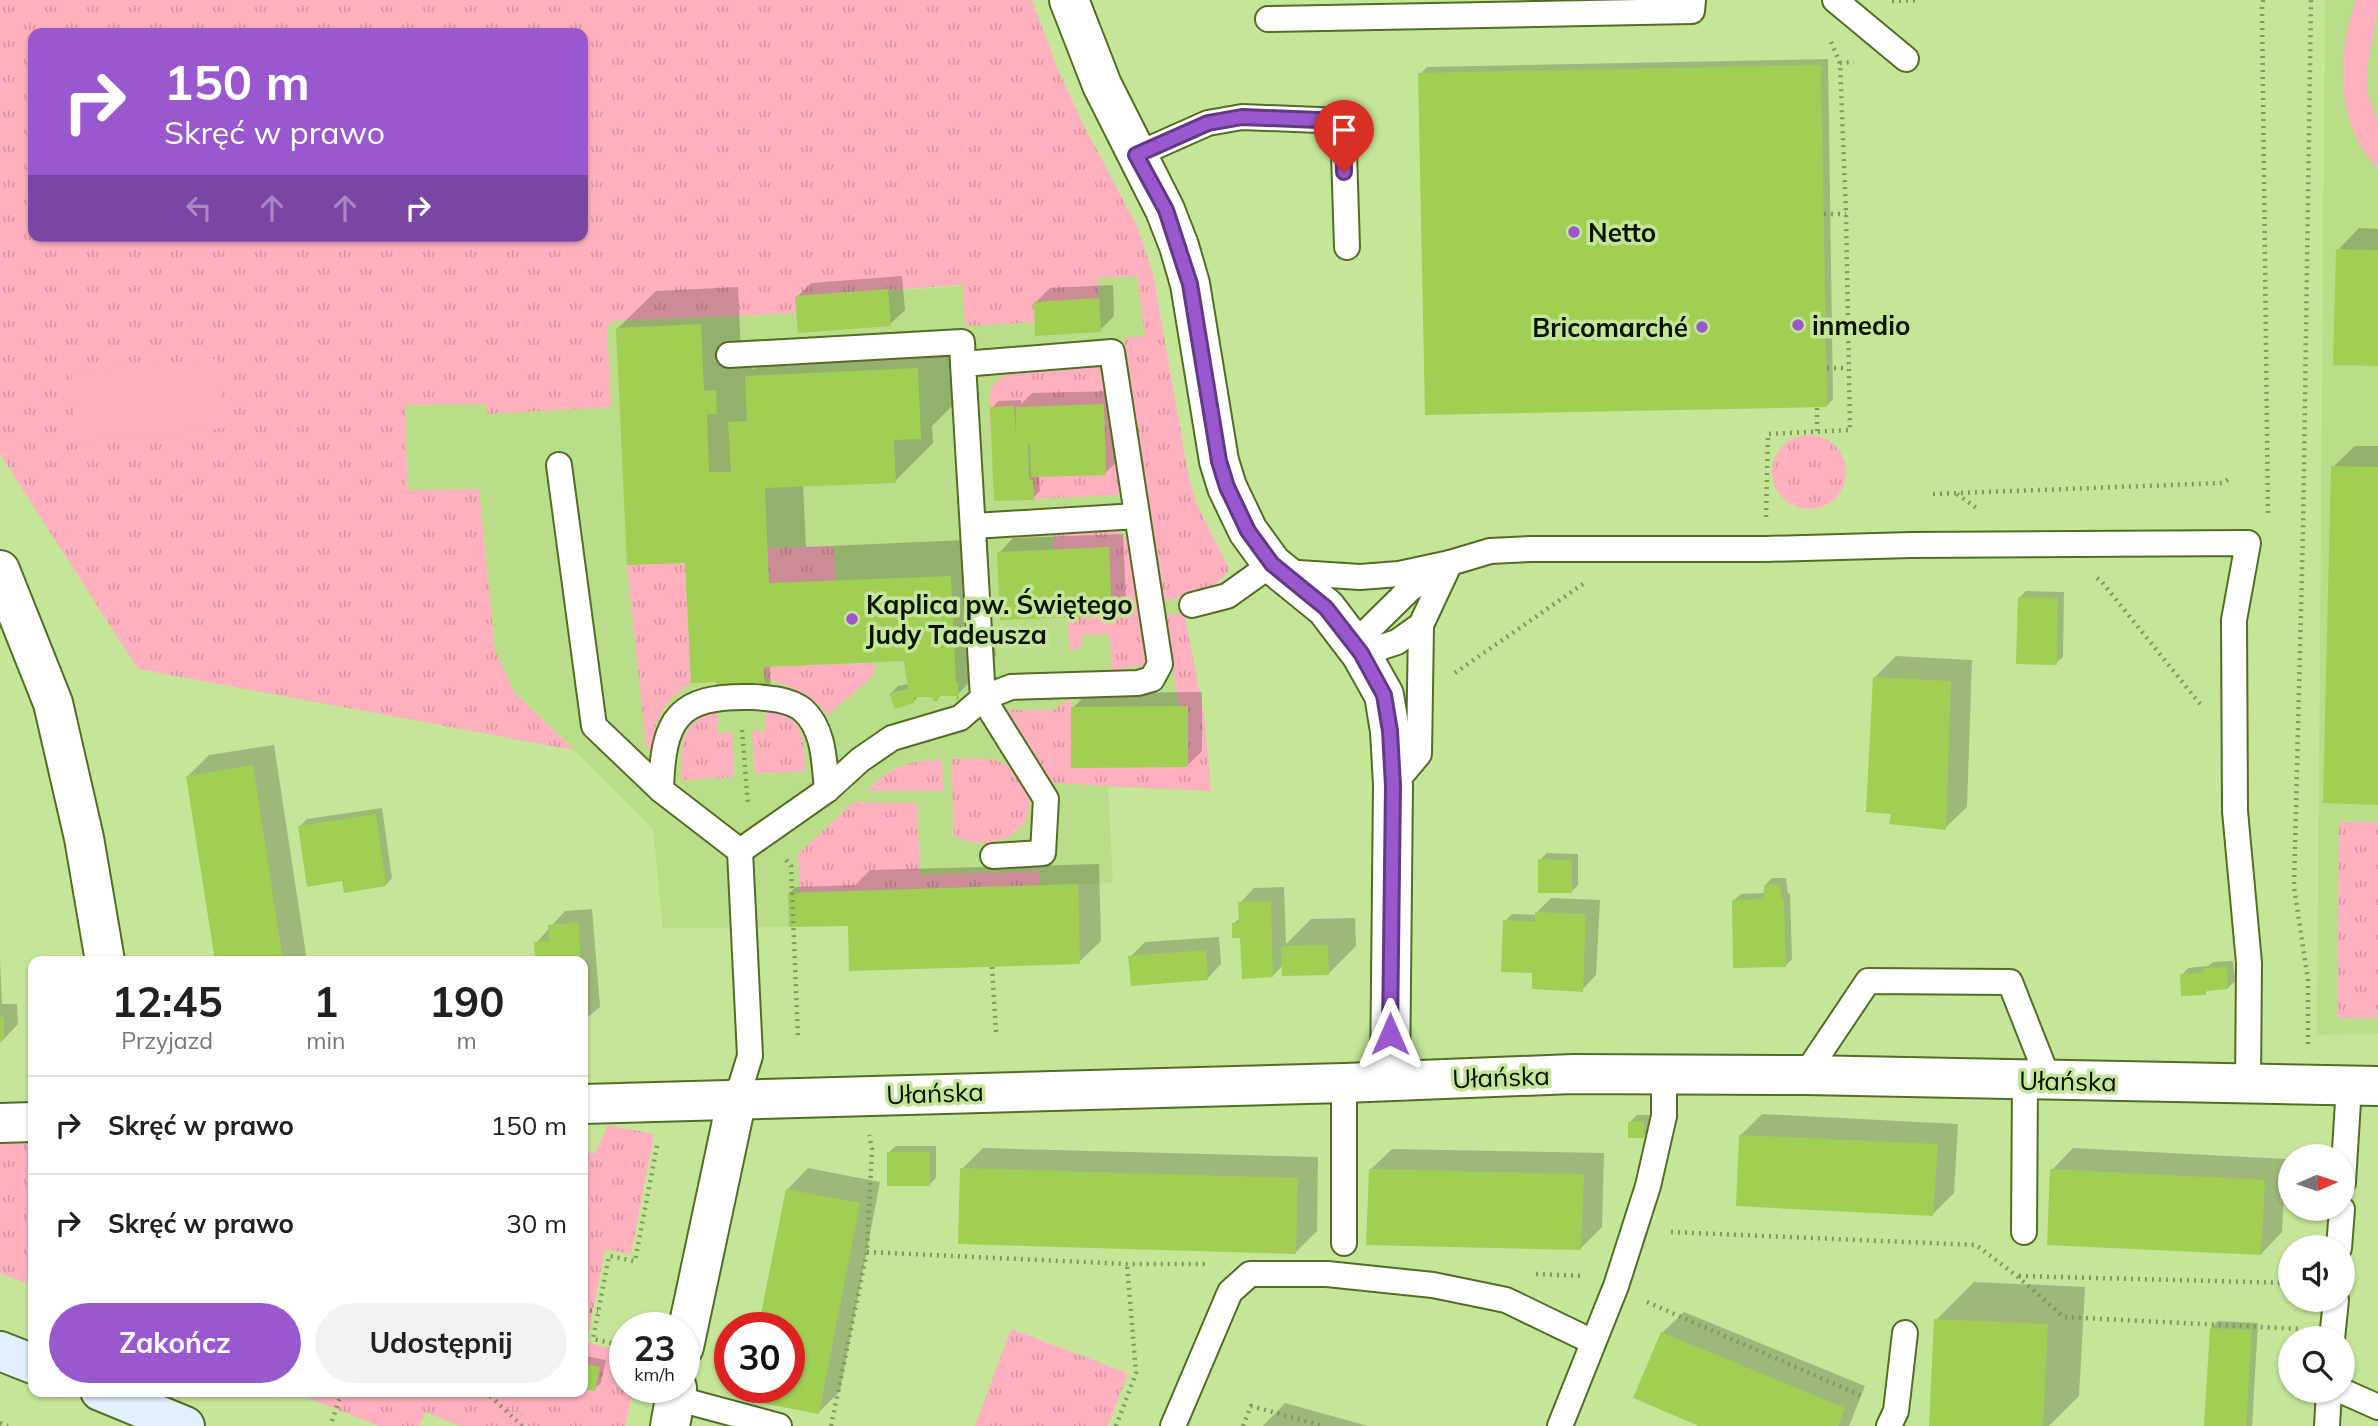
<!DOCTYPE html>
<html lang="pl">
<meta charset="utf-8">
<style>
:root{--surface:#fff;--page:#f2f2f2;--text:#202124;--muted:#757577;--line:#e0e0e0;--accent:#9958cd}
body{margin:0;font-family:Mulish,sans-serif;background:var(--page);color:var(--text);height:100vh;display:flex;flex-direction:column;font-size:26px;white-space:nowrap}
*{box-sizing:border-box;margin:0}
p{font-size:23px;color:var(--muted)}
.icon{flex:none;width:38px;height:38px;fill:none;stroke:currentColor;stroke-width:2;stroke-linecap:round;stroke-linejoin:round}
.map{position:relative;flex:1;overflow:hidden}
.panel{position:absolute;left:28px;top:956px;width:560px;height:441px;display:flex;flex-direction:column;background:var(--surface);border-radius:14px;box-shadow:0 2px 5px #0004}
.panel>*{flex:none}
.top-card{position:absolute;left:28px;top:28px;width:560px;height:214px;border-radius:14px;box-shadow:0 2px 5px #0004;background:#9958cd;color:#fff;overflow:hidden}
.needle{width:46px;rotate:87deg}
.buttons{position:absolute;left:2278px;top:1144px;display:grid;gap:14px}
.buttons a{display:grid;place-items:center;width:77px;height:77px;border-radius:50%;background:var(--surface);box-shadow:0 2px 5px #0004;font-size:35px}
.speed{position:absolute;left:609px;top:1312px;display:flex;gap:14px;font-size:35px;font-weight:700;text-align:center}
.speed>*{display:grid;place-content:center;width:91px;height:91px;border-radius:50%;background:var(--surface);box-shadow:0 2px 5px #0004;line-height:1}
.speed small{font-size:18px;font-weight:400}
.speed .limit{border:10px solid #d22;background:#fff;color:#111}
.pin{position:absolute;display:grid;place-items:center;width:60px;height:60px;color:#fff;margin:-72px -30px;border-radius:50% 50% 50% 0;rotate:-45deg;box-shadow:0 0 7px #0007}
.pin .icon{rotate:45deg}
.me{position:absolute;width:77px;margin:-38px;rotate:0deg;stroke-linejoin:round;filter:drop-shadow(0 0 5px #0008)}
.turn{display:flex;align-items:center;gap:24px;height:147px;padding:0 21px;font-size:32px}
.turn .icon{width:91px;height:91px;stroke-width:2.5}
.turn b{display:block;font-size:49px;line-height:60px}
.lanes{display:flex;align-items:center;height:66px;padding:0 21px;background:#0003;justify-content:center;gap:35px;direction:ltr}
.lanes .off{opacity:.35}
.eta{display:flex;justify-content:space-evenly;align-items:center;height:119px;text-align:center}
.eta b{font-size:42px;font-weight:700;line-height:49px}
.button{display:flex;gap:14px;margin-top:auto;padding:14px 21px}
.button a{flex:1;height:80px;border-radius:42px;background:var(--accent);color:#fff;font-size:28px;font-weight:700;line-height:80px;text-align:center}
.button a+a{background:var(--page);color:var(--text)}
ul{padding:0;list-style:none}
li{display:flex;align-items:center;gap:21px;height:98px;padding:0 21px;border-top:2px solid var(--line)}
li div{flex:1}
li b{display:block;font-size:26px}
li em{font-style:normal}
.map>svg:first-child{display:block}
.built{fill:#badd89}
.grass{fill:url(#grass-tufts);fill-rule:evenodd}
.pitch{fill:#feb0be}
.shadow{fill:#0003}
.building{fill:#a0cf54}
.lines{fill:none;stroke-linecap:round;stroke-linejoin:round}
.lane-casing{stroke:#526e24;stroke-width:28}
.street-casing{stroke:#526e24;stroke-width:42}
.secondary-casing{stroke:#526e24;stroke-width:42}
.path{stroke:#7f9860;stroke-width:4.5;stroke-dasharray:2 5;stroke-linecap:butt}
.lane{stroke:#fff;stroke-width:24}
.street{stroke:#fff;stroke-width:38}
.secondary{stroke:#e2effd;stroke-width:38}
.route-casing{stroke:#633985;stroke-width:18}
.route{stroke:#9958cd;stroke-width:12}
.poi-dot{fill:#9958cd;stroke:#c5e699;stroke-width:2.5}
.labels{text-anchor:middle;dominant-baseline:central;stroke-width:7;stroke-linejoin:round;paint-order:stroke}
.poi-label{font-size:26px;font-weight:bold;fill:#091400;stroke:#c5e699;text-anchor:start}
.street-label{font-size:26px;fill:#091400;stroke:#c5e699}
</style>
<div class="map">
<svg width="2378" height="1426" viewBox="0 0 2378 1426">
<defs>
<pattern id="grass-tufts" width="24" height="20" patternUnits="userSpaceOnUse" patternTransform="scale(1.75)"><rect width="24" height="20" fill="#feb0be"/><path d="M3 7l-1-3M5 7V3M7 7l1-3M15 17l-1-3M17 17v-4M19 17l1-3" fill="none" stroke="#d896a2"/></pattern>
</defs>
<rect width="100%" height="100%" fill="#c5e699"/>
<!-- built -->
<g class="built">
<path d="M2325 0H2378V1034L2317 1035Z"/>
<path d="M1137 276 1181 597 1204 715 1211 791 1108 787 1113 883 800 892V927L663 928 653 829 574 750 138 669 0 454V372L795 296Z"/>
</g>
<!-- grass -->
<g class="grass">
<path d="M0 0H1032L1056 65 1081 120 1138 228 1153 274 1188 473 1196 503 1228 567V572C1212 592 1186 597 1163 600L1124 338 1145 336 1137 276 1098 278 1099 298 1034 302 1035 322 965 326 963 285 796 296V313L613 321 607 327 611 407 488 414 486 404 406 405 407 490 479 489 495 651 514 692 574 750 138 669 0 454ZM33 33H583V236H33Z"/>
<path d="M1105 366 1124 495 1028 499 1019 478 1031 477 1103 404 1016 407 1017 444 992 445C991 431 985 395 994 384 998 378 1007 375 1013 373Z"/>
<circle cx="1809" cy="472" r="37"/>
<path d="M1102 525 1119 532 1130 543 1150 664 1112 670 1110 634 1082 635V647L1069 650 1068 618 1112 616 1109 548 1054 549 1053 536 1062 528Z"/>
<path d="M834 546 835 581 769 583 767 548Z"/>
<path d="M685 563 691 683C660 704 655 719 650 755L646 744 627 565Z"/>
<path d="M1184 613 1204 715 1211 791 1052 783 1007 710H1054L1071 698 1072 768 1188 767V706H1179L1164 615Z"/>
<path d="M875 663 872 677 828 715C810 694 791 686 764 678V667Z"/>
<path d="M765 709C804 716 804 737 805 771L755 774 752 731H766Z"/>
<path d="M718 711V733L732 732 734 777 682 780C680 746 680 721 718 711Z"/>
<path d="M951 759C968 759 990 756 1005 764 1012 767 1015 773 1020 779 1051 826 995 857 954 836Z"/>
<path d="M942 760 943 791H866C891 766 907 761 942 760Z"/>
<path d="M854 802 917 803 920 875 1039 871 1040 886 800 892 798 854Z"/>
<path d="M2339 822H2378V1018H2337Z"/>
<path d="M608 1125 654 1134 631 1254 605 1249 587 1342 625 1353V1388H634L625 1426H459L426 1412 419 1426H378L291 1391H583V1153H595Z"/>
<path d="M33 1142V1286L0 1273V1143Z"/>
<path d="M1011 1329 1128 1373 1108 1426H975Z"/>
</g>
<!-- pitch -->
<g class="pitch">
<path d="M2356 0H2378C2378 29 2365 57 2367 87 2368 101 2375 111 2378 124 2378 137 2378 155 2378 168 2335 125 2337 54 2356 0Z"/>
<path d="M218 359 224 428 77 442 71 372Z"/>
</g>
<!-- shadow -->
<g class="shadow">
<path d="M1828 59 1833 399 1827 406 1420 74 1427 67Z"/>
<path d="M2359 228 2378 229V365L2338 250Z"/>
<path d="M902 276 905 310 890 324 797 297 811 283Z"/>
<path d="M1113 285 1114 316 1100 330 1035 303 1050 288Z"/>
<path d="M738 287 741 354 752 353 753 370 784 339 955 332 958 400 932 426 933 443 895 481 803 485 806 547 988 539 992 645H995L996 656 958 694H942L937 699 935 695H919L914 701 891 693 898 686 909 684 905 660 770 666 771 700 718 680 687 561 618 328 656 291Z"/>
<path d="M1117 391 1120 459 1105 473 1039 475 1040 491 1033 498 992 408 998 401 1021 400V404L1032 393Z"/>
<path d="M2355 446H2378V803L2333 467Z"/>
<path d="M1123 534 1126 600 1111 615 999 553 1013 538Z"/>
<path d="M2026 591 2064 592 2063 657 2056 663 2019 598Z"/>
<path d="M1896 656 1972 660 1967 807 1945 828 1893 812 1874 678Z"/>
<path d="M1202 692V751L1188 765 1073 708 1087 693Z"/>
<path d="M274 745 307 961H217L188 776 209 755Z"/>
<path d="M382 808 392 878 386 885 344 879 300 826 307 819Z"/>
<path d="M1547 853 1578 854V885L1571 892 1540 860Z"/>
<path d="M1099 864 1101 941 1079 962 849 924 789 893 796 887 855 885 870 870Z"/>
<path d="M1772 878H1786L1788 894 1790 893 1792 959 1786 965 1734 900 1741 894 1765 893V885Z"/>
<path d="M1284 887 1286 944 1311 919 1355 918 1356 946 1328 974 1284 964 1273 976 1234 923 1241 917 1240 903 1254 888Z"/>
<path d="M1551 898 1600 900 1596 975 1582 990 1534 968 1505 921 1512 914 1537 915V912Z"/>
<path d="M592 909 600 1007 583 1021V961H537L536 943 565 911Z"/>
<path d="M1219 937 1221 964 1207 979 1130 957 1145 942Z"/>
<path d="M0 958 2 1004H17L18 1024 0 1043Z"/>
<rect x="334" y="960" width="56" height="1"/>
<path d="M2233 961 2235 981 2228 988 2209 989 2205 993 2182 975 2188 968 2208 966 2213 962Z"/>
<path d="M1762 1114 1958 1124 1954 1193 1933 1214 1740 1136Z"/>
<path d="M1637 1115H1650L1651 1129 1644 1136 1630 1122Z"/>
<path d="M896 1146H936V1178L929 1185 889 1152Z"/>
<path d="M983 1148 1318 1157 1317 1231 1296 1252 962 1169Z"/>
<path d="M2073 1148 2286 1159 2282 1232 2261 1254 2052 1170Z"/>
<path d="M1392 1149 1604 1153 1602 1227 1581 1248 1370 1170Z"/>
<path d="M808 1168 880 1182 840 1391 819 1412 747 1399 749 1388H789V1328H760L787 1190Z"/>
<path d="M1974 1282 2085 1287 2079 1396 2049 1426H1931L1936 1320Z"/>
<path d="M1684 1312 1865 1386 1849 1426H1704L1662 1333Z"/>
<path d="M2218 1321 2258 1323 2252 1426H2206L2211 1328Z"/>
<path d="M585 1356 606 1360 601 1383 594 1389 583 1387V1358Z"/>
<path d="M1285 1403 1368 1426H1263Z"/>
</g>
<!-- building -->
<g class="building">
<path d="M1821 65 1827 407 1425 415 1418 73Z"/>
<path d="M2336 249 2378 250V366L2333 365Z"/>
<path d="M888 289 891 326 798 333 795 296Z"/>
<path d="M1099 298 1101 332 1035 336 1034 302Z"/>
<path d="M701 324 704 391 716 390 717 414H707L709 472H731L728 422 747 421 745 376 918 368 921 439 894 440 896 483 765 488 769 583 951 576 956 682H958L959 700H956V696H938V701H933V697H914V703L895 709 889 693 908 689 904 661 764 667 765 709 718 711 716 682 691 683 685 563 627 565 616 328Z"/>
<path d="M1104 404 1106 475 1031 477 1030 444H1028L1029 479 1033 480 1034 500 994 501 990 407 1014 406 1016 433V407Z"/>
<path d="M2331 466 2378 467V805L2323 803Z"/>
<path d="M1109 547 1112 616 1000 620 997 552Z"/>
<path d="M2018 597 2058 598 2057 665 2016 664Z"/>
<path d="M1873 677 1951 681 1946 830 1889 824 1891 814 1866 812Z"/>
<path d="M1179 706H1188V767L1071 768V707Z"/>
<path d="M253 765 283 961H215L186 776Z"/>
<path d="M376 814 386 886 344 893 342 881 307 887 298 826Z"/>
<path d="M1538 859 1572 860V893H1538Z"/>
<path d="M1078 884 1080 964 849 971 848 926 789 927 788 893Z"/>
<path d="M1780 884 1782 900 1784 899 1786 967 1733 968 1732 900 1763 899 1764 885Z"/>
<path d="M1271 901 1273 977 1242 979 1240 938H1232V923H1239L1238 902Z"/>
<path d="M1535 912 1586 914 1583 992 1532 989V973L1501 972 1503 920 1535 922Z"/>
<path d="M578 922 581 961H535L534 942 549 941 548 925Z"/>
<path d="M1328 945 1329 975 1282 976 1281 946Z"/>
<path d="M1206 950 1208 980 1131 986 1128 956Z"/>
<path d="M2227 967 2228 989 2206 991V995L2181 996 2180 974 2204 972V968Z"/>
<path d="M0 1017H4V1040L0 1041Z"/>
<path d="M1644 1121V1138H1628V1122Z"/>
<path d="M1739 1135 1938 1144 1933 1216 1736 1206Z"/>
<rect x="887" y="1152" width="43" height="34"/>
<path d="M960 1168 1298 1178 1296 1254 958 1244Z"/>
<path d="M1369 1169 1584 1174 1581 1250 1366 1245Z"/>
<path d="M2050 1169 2265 1180 2261 1255 2047 1245Z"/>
<path d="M786 1189 860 1203 819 1414 744 1400 747 1388H789V1328H758Z"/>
<path d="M1934 1319 2048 1324 2043 1426H1929Z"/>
<path d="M2210 1328 2252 1330 2246 1426H2204Z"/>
<path d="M1661 1332 1845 1408 1838 1426H1699L1633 1398Z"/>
<path d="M583 1363 600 1367 595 1391 583 1389Z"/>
</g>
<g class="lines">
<!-- lane casing -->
<g class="lane-casing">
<g id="lane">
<path d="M1835 0 1906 59"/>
<path d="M1268 19 1692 11 1693 0"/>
<path d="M1136 155 1208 123 1242 117 1343 121 1347 247"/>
<path d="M729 355 962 342 963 364"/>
<path d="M559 465 594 726 661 790 740 851"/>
<path d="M974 526 1137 516"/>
<path d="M1283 572 1360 577 1399 574 1450 563 1490 551 1531 549H1766L1911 545 2248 543 2234 620 2235 811 2249 963 2248 1085"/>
<path d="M1192 605 1227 596 1272 564"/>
<path d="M1354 644 1410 589 1437 571"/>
<path d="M1361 654 1397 642 1421 625 1450 563"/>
<path d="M1393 785 1419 754 1421 625"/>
<path d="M661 790C663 719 677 695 752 697 768 698 790 699 803 710 825 730 824 763 827 790"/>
<path d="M1805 1075 1868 981 2010 982 2049 1081"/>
<path d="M737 1098 750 1056 740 851 827 790 860 760 892 738 960 718 983 698 963 364 1112 352 1160 664 1152 679 1138 683 1011 687 983 698 1046 799 1043 853 993 856"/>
<path d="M2343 1182 2349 1086"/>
<path d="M2024 1232 2025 1080"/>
<path d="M1344 1243V1083"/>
<path d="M2339 1248 2342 1209"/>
<path d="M2332 1339 2336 1300"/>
<path d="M2342 1391 2378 1407"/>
<path d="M675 1398 779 1426"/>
<path d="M1173 1426 1230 1292 1250 1274H1327L1433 1285 1506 1300 1593 1342"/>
<path d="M1560 1426 1616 1286 1648 1186 1664 1116V1074"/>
<path d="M1889 1426 1896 1411 1905 1333"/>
<path d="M2327 1426 2329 1391"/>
</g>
</g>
<!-- street casing -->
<g class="street-casing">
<g id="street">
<path d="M1069 0 1102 85 1165 210 1179 246 1190 284 1219 461 1227 487 1248 531 1272 564 1326 608 1361 654 1384 695 1390 731 1393 785 1390 1081"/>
<path d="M0 570 53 703 84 838 105 961"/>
<path d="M583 1104 1344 1083 1573 1074 1805 1075 2378 1086"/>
<path d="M0 1123 33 1122"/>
<path d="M684 1347 737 1098"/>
<path d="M670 1426 677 1388"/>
</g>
</g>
<!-- secondary casing -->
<g class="secondary-casing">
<g id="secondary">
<path d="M0 1351 33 1364"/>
<path d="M100 1391 185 1426"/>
</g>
</g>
<!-- path -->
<g class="path">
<path d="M2263 0 2262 6 2268 516"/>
<path d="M1892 1 1919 0"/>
<path d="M1831 42 1840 63"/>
<path d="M1824 214H1846"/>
<path d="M1827 368H1848"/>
<path d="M1817 408V432"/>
<path d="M1933 494 2222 483 2231 478"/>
<path d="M1957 494 1978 509"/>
<path d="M1766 517 1768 434 1850 430 1846 214 1840 63 1854 62"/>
<path d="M2097 578 2102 582 2200 704"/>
<path d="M1455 673 1583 584"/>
<path d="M742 730 748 805"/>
<path d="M786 860 791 866 798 1039"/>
<path d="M992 967 996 1032"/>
<path d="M2308 1044V980L2294 887 2303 533 2311 0"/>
<path d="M1671 1232 1976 1245 2017 1276 2064 1317 2301 1329"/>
<path d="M867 1252 1127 1264H1209"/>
<path d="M1536 1274 1583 1276"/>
<path d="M2019 1276 2291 1283"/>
<path d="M1647 1302 1864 1397"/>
<path d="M583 1310 598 1311"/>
<path d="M625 1346 593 1339 609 1256 635 1261 658 1141"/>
<path d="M485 1391 522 1426"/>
<path d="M332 1421 342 1391"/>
<path d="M0 1423 8 1426"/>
<path d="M831 1426 867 1252 872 1149 869 1135"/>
<path d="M1116 1426 1136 1373 1127 1264"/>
<path d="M1243 1426 1251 1406 1323 1426"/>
</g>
<!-- lane -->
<use href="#lane" class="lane"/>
<!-- street -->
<use href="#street" class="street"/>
<!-- secondary -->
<use href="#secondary" class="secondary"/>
</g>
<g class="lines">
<!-- route casing -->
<g class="route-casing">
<path id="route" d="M1344 172 1343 121 1242 117 1208 123 1136 155 1166 210 1190 284 1219 461 1227 487 1248 531 1272 564 1326 608 1361 653 1384 695 1390 731 1393 786 1390 1034"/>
</g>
<!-- route -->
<use href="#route" class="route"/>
</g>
<!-- markers -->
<g class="poi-dot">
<circle cx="1574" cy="232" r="7"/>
<circle cx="1798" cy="325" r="7"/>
<circle cx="1702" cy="327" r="7"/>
<circle cx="852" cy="619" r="7"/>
</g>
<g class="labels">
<!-- poi labels -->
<g class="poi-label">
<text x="1588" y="232">Netto</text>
<text x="1812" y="325">inmedio</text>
<text x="1688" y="327" text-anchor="end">Bricomarché</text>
<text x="866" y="604">Kaplica pw. Świętego<tspan x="866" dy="30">Judy Tadeusza</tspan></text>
</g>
<!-- street labels -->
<g class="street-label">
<text transform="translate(1501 1077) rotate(-2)">Ułańska</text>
<text transform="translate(2068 1081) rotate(1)">Ułańska</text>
<text transform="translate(935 1093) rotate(-2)">Ułańska</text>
</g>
</g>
</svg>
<div class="buttons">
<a><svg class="needle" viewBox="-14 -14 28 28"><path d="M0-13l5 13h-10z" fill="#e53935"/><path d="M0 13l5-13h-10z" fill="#757577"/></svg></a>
<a><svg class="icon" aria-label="sound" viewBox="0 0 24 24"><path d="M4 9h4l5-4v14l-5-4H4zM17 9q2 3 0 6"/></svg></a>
<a><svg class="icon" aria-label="search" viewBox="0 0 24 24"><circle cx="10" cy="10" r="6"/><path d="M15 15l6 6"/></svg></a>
</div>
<div class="speed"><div>23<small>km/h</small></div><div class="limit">30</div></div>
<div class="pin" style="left:1344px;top:172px;background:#d93025"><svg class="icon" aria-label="arrive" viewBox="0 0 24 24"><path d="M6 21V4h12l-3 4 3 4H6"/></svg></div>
<svg class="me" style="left:1390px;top:1034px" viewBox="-20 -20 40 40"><path d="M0-17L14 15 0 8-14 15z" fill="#9958cd" stroke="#fff" stroke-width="4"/></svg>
<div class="top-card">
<div class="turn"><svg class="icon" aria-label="right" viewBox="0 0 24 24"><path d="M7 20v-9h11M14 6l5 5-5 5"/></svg><div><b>150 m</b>Skręć w prawo</div></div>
<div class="lanes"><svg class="icon off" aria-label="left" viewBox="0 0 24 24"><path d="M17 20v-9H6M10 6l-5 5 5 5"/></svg><svg class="icon off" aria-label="ahead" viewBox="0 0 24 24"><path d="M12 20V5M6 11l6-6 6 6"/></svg><svg class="icon off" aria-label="ahead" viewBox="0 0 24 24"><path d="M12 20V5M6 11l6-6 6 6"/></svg><svg class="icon" aria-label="right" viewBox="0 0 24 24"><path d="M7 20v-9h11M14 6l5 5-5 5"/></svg></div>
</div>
<section class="panel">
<div class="eta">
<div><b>12:45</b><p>Przyjazd</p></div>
<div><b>1</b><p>min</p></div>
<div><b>190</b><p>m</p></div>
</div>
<ul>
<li><svg class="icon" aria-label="right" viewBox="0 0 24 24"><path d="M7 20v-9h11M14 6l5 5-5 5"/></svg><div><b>Skręć w prawo</b></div><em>150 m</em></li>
<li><svg class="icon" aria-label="right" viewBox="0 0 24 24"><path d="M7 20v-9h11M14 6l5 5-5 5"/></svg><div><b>Skręć w prawo</b></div><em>30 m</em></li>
</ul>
<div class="button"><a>Zakończ</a><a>Udostępnij</a></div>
</section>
</div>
